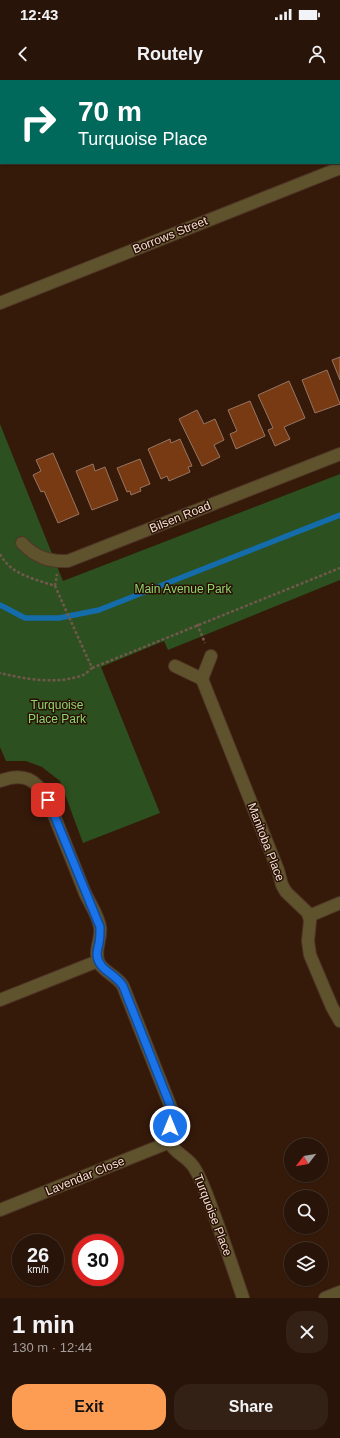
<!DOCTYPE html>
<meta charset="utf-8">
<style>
:root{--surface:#281408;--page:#342116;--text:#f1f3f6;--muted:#a59e9c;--line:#443329;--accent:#fd9d54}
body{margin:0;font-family:Arial,sans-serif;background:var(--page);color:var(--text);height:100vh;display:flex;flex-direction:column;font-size:15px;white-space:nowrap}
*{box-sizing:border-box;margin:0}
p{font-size:13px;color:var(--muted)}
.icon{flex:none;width:22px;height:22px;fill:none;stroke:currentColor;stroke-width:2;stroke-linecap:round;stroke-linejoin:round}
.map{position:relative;height:1218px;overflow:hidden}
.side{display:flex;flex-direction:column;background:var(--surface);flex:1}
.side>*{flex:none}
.banner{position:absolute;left:0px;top:0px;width:340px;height:84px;box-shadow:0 1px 3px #0004,0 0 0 1px var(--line);background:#00695c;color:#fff;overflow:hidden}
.needle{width:26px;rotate:239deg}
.buttons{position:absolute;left:284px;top:1058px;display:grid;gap:8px}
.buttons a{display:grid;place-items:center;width:44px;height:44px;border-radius:50%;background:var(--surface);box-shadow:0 1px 3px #0004,0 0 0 1px var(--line);font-size:20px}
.speed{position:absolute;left:12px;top:1154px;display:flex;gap:8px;font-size:20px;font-weight:700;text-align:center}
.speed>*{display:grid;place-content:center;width:52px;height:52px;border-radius:50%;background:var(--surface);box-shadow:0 1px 3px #0004,0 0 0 1px var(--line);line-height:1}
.speed small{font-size:10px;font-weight:400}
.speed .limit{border:6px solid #d22;background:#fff;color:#111}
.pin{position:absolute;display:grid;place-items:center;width:34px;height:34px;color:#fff;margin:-17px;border-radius:8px;box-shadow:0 2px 6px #0006}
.me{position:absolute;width:44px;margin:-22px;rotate:0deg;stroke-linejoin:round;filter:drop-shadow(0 0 3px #0008)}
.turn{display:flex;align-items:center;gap:14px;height:84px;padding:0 12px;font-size:18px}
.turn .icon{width:52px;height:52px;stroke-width:2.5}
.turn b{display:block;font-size:28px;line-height:34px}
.round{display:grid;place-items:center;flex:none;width:42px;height:42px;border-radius:16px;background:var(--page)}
.headline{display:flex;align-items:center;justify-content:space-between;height:68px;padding:0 12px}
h1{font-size:24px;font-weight:700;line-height:30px}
.primary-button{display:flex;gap:8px;margin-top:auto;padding:8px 12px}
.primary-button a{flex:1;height:46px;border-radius:16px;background:var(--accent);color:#111;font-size:16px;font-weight:700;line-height:46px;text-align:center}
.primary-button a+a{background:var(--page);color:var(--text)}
.status{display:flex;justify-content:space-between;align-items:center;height:28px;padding:0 20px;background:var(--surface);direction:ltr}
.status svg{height:11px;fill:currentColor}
header{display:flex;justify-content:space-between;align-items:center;height:52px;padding:0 12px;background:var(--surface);font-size:18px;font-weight:700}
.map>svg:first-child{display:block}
.park{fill:#2c501f}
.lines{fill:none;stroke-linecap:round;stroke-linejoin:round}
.stream{stroke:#156cab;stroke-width:5.5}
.building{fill:#783a12;stroke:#977563}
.street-casing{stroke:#503627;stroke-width:14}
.path{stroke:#70584a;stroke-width:2.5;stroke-dasharray:3 2;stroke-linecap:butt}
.street{stroke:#5f532e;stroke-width:12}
.route-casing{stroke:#114b97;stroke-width:10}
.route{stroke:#1a73e8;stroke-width:7}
.labels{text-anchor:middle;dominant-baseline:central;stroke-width:3;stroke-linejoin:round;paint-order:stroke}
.street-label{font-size:12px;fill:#f3e0d6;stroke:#2a1103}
.park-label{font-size:12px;fill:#8bd66f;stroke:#2a1103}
</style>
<div class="status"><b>12:43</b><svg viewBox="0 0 49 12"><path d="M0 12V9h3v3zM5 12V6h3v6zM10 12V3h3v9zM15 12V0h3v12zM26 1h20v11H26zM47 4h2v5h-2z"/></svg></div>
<header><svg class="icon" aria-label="back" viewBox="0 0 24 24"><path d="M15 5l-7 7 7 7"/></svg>Routely<svg class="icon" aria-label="person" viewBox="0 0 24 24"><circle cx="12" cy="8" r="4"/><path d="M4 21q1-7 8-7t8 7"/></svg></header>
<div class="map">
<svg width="340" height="1218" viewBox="0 0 340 1218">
<rect width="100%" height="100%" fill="#351a0a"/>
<!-- park -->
<g class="park">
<path d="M0 0H195L1 1 0 78Z"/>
<path d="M0 344 63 501 340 394V500L168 570 164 561 101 587 160 733 83 763 60 701 42 687 26 681H6L0 667Z"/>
</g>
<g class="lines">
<!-- stream -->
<path class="stream" d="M0 525 25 538H59L99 530 340 435"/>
</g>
<!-- building -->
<g class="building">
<path d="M340 277V300L332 280Z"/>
<path d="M327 290 340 324 315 333 302 300Z"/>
<path d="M289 301 305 338 284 347 290 359 275 366 268 350 273 348 258 315Z"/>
<path d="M250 321 265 356 236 369 230 354 237 351 228 330Z"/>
<path d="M197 330 204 344 215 339 224 360 214 365 220 377 202 386 179 339Z"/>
<path d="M170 359 171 363 180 359 192 386 188 387 190 392 169 401 167 396 161 399 148 369Z"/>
<path d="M53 373 79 434 58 443 44 411 41 412 33 395 41 391 36 380Z"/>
<path d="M140 379 150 404 140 408 141 411 131 415 130 411 127 412 117 388Z"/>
<path d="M93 384 95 391 105 387 118 420 92 430 76 391Z"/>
</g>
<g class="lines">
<!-- street casing -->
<g class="street-casing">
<g id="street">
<path d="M0 223 340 88"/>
<path d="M22 463C35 477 49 482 68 481L340 374"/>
<path d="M175 586 202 599 211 576"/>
<path d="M202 599 278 790 282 805 286 812 307 832 309 836 310 841 308 861 310 875 332 927 340 941"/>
<path d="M0 701C24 692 36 699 48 720 60 751 73 782 85 813 90 824 98 835 100 847 102 859 93 872 99 883 105 893 117 896 123 906L172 1030C173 1041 166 1052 170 1063 175 1074 189 1077 195 1089 204 1104 209 1121 215 1137 225 1164 234 1191 243 1218"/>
<path d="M309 836 340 823"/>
<path d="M0 920 98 881"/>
<path d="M0 1130 170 1062"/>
<path d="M325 1218 340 1212"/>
</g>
</g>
<!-- path -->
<g class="path">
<path d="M0 474C11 495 35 499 55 506L92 588C89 590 86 594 83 595 57 605 25 599 0 593"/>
<path d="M55 506 57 494"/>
<path d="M197 544 205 563"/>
<path d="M92 588 340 488"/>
</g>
<!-- street -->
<use href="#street" class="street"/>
</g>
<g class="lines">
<!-- route casing -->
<g class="route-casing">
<path id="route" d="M48 720 100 847C100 852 100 858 99 863 98 867 97 871 97 875 98 890 116 894 123 906L172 1030 170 1046"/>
</g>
<!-- route -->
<use href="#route" class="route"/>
</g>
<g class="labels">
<!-- street labels -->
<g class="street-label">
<text transform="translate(170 155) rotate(-22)">Borrows Street</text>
<text transform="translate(180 437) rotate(-22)">Bilsen Road</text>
<text transform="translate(266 762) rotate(69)">Manitoba Place</text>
<text transform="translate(85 1096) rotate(-22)">Lavendar Close</text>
<text transform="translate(213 1135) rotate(69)">Turquoise Place</text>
</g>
<!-- park labels -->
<g class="park-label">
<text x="183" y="509">Main Avenue Park</text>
<text x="57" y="625">Turquoise<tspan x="57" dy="14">Place Park</tspan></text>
</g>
</g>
</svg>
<div class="buttons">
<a><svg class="needle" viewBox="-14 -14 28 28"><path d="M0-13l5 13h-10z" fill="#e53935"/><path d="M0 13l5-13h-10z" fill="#a59e9c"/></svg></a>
<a><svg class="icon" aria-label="search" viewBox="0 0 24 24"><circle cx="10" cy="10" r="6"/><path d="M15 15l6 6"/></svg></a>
<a><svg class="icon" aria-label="layers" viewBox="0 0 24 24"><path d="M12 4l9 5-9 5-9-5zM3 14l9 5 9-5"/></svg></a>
</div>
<div class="speed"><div>26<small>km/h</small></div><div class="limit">30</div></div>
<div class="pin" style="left:48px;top:720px;background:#d93025"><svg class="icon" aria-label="arrive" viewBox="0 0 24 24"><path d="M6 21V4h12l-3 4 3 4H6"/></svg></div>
<svg class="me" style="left:170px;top:1046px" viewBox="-20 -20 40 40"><circle r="17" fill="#1a73e8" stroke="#fff" stroke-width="3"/><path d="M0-11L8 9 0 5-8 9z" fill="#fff"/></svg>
<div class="banner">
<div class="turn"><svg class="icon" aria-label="right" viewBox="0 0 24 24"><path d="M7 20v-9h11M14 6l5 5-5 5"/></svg><div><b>70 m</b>Turquoise Place</div></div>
</div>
</div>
<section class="side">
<div class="headline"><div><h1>1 min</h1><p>130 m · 12:44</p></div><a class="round"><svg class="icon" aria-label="close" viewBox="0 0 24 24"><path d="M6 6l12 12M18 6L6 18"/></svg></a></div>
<div class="primary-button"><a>Exit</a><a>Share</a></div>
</section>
